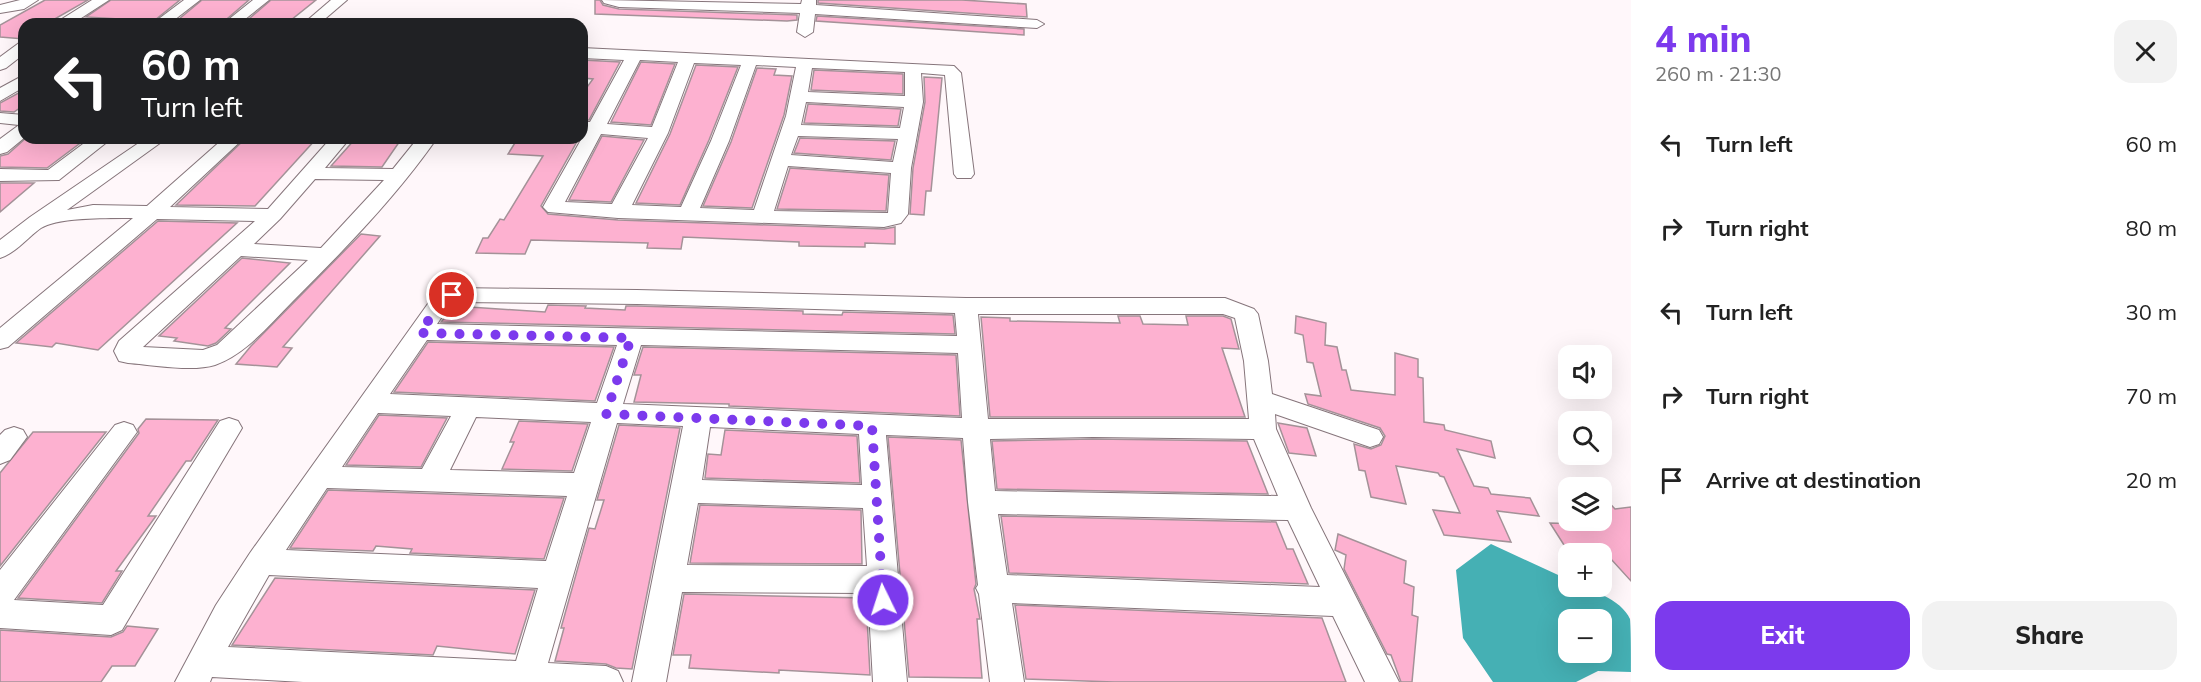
<!DOCTYPE html>
<meta charset="utf-8">
<style>
:root{--surface:#fff;--page:#f2f2f2;--text:#222;--muted:#767676;--accent:#7c3aed}
body{margin:0;font-family:Mulish,sans-serif;background:var(--page);color:var(--text);height:100vh;display:flex;flex-direction:column;font-size:22px;white-space:nowrap}
*{box-sizing:border-box;margin:0}
p{font-size:20px;color:var(--muted)}
.icon{flex:none;width:33px;height:33px;fill:none;stroke:currentColor;stroke-width:2;stroke-linecap:round;stroke-linejoin:round}
.map{position:relative;flex:1;overflow:hidden}
.details{display:flex;flex-direction:column;background:var(--surface);width:570px}
.details>*{flex:none}
.hud{position:absolute;left:18px;top:18px;width:570px;height:126px;border-radius:18px;box-shadow:0 6px 24px #0002;background:#202124;color:#fff;overflow:hidden}
.tools{position:absolute;left:1558px;top:345px;display:grid;gap:12px}
.tools a{display:grid;place-items:center;width:54px;height:54px;border-radius:12px;background:var(--surface);box-shadow:0 6px 24px #0002;font-size:30px}
.pin{position:absolute;display:grid;place-items:center;width:51px;height:51px;color:#fff;margin:-26px;border:3px solid #fff;border-radius:50%;box-shadow:0 2px 6px #0007}
.me{position:absolute;width:66px;margin:-33px;rotate:356deg;stroke-linejoin:round;filter:drop-shadow(0 0 4px #0008)}
.turn{display:flex;align-items:center;gap:21px;height:126px;padding:0 24px;font-size:27px}
.turn .icon{width:78px;height:78px;stroke-width:2.5}
.turn b{display:block;font-size:42px;line-height:51px}
.round{display:grid;place-items:center;flex:none;width:63px;height:63px;border-radius:18px;background:var(--page)}
.head{display:flex;align-items:center;justify-content:space-between;height:102px;padding:0 24px}
h1{font-size:36px;font-weight:800;line-height:45px;color:var(--accent)}
.cta{display:flex;gap:12px;margin-top:auto;padding:12px 24px}
.cta a{flex:1;height:69px;border-radius:18px;background:var(--accent);color:#fff;font-size:24px;font-weight:800;line-height:69px;text-align:center}
.cta a+a{background:var(--page);color:var(--text)}
ul{padding:0;list-style:none}
li{display:flex;align-items:center;gap:18px;height:84px;padding:0 24px}
li div{flex:1}
li b{display:block;font-size:22px}
li em{font-style:normal}
main{display:flex;flex:1;min-height:0}
.map>svg:first-child{display:block}
.water{fill:#45b0b4;fill-rule:evenodd}
.building{fill:#fdb1d0;stroke:#a49298;stroke-width:1.5}
.lines{fill:none;stroke-linecap:round;stroke-linejoin:round}
.minor-casing{stroke:#86757b;stroke-width:2}
.minor{fill:#fff;fill-rule:evenodd}
.route{stroke:#7c3aed;stroke-width:10;stroke-dasharray:0 18}
</style>
<main>
<div class="map">
<svg width="1631" height="682" viewBox="0 0 1631 682">
<rect width="100%" height="100%" fill="#fff7fa"/>
<!-- water -->
<path class="water" d="M1491 544 1569 580V586C1588 586 1622 600 1630 619 1631 629 1631 660 1631 672L1598 671 1576 682H1493L1463 638 1456 570ZM1569 620H1602V652H1569Z"/>
<!-- building -->
<g class="building">
<path d="M45 0H88L46 24H24V39L0 37V25Z"/>
<path d="M111 0H180L150 24H113L121 19 86 17Z"/>
<path d="M202 0H249L221 24H173Z"/>
<path d="M271 0H316L286 24H243Z"/>
<path d="M595 0H600L603 5 619 9 797 15V20L787 21 595 14Z"/>
<path d="M818 0H962L1026 4 1027 17 818 3Z"/>
<path d="M817 16 1024 29V35L816 21Z"/>
<path d="M582 60 620 62 589 120H582V94L593 79 582 78Z"/>
<path d="M641 62 675 64 651 125 611 122Z"/>
<path d="M696 65 738 67 709 140 680 205 636 203 670 134Z"/>
<path d="M757 68 776 69 774 75 792 76 784 115 752 208 703 206 731 142Z"/>
<path d="M814 70 903 74V94L811 90Z"/>
<path d="M924 77 942 78 931 191H926L924 215 910 214 913 168 925 102Z"/>
<path d="M24 90V105L14 112 0 111V103Z"/>
<path d="M808 104 901 109 898 126 804 123Z"/>
<path d="M602 136 644 140 611 202 569 200Z"/>
<path d="M26 138H87L47 168 0 167V156L8 154Z"/>
<path d="M246 138H317L255 206 176 205Z"/>
<path d="M356 138H402L382 167 331 166Z"/>
<path d="M518 138H579L541 206 548 214 618 220 884 229 895 227V244L865 243V247L799 246V242L683 237 681 249 647 248 648 243 531 240 525 254 476 253 483 238H488L500 219 504 220 543 156 508 154Z"/>
<path d="M800 138 895 141 891 160 794 153Z"/>
<path d="M790 168 889 175 886 211 777 209Z"/>
<path d="M0 183H34L0 212Z"/>
<path d="M158 221 237 223 98 350 56 343 52 347 16 343Z"/>
<path d="M361 234 380 236 283 347 292 348 277 367 236 364 251 346Z"/>
<path d="M242 258 290 263 225 328 231 329 216 343 208 346 174 341 177 338 159 336Z"/>
<path d="M548 305 586 306 585 308 625 310 626 306H637L803 311V314L842 315 843 312 953 315 955 334 441 322 455 306 545 312Z"/>
<path d="M1118 316H1140L1143 324 1188 325 1186 316H1223L1231 319 1239 349 1222 348 1245 417H990L981 317 1010 318V321L1120 323Z"/>
<path d="M1296 316 1326 323 1325 345 1337 347 1342 370H1346L1351 390 1395 395V353L1418 359V377L1423 378 1424 422 1444 425 1445 430 1491 441 1495 458 1457 449 1474 486 1488 488 1491 494 1530 498 1539 516 1497 511 1511 542 1444 535 1433 510 1460 513 1444 477 1440 476 1438 473 1396 466 1406 504 1371 497 1365 471 1359 470 1354 444 1371 449 1381 445 1385 436 1380 428 1308 404 1305 394 1321 396 1313 363 1307 362 1303 335 1295 333Z"/>
<path d="M428 342 614 347 595 401 394 392Z"/>
<path d="M643 347 956 355 960 416 729 406V404L634 402 641 375H634Z"/>
<path d="M379 415 447 418 421 467 346 465Z"/>
<path d="M146 419 218 420 191 461H186L148 516H156L116 571H122L102 603 18 598 139 433 138 429Z"/>
<path d="M519 421 588 424 572 471 502 469 514 442H510Z"/>
<path d="M1278 423 1307 428 1316 456 1289 453Z"/>
<path d="M619 425 680 428 632 669 616 668 606 664 555 661 564 628H561L589 528 595 529 604 500H597Z"/>
<path d="M725 430 857 436 860 483 705 478 708 454 721 455Z"/>
<path d="M33 432H106L0 566V473Z"/>
<path d="M888 437 961 440 976 584 974 589 980 619H977L982 678 909 677Z"/>
<path d="M1093 439 1247 441 1268 494 997 489 992 441Z"/>
<path d="M328 490 564 498 544 559 410 553 412 549 376 546 373 551 290 548Z"/>
<path d="M1602 495 1615 509 1631 507V581L1600 547 1564 545 1550 523 1586 524 1583 520H1602Z"/>
<path d="M700 505 861 510 862 564 690 563Z"/>
<path d="M1001 516 1276 522 1287 549H1293L1308 584 1009 573Z"/>
<path d="M1338 534 1406 561 1404 583 1414 587 1412 615 1418 617 1412 682H1401L1391 655 1387 654 1344 569 1346 555 1335 550Z"/>
<path d="M275 578 535 590 515 654 437 646 433 655 232 645Z"/>
<path d="M684 594 866 598 870 675 779 670V673L689 668 691 655H673Z"/>
<path d="M1015 605 1322 618 1346 682H1114L1026 679Z"/>
<path d="M127 626 158 629 135 666H112L101 682H0V630L111 637 123 632Z"/>
</g>
<g class="lines">
<!-- minor casing -->
<g class="minor-casing">
<g id="minor">
<path d="M20 0H38L24 9 0 13V5Z"/>
<path d="M92 0H109L72 24H54Z"/>
<path d="M184 0H200L169 24H152Z"/>
<path d="M253 0H269L239 24H223Z"/>
<path d="M331 0H347L319 24H303Z"/>
<path d="M602 0 801 4 802 0H816V5L1037 20 1044 24 1037 28 815 14 813 32 805 37 797 32 800 13 619 7 604 3Z"/>
<path d="M24 41V54L6 68 0 70V57L19 43Z"/>
<path d="M582 48 954 66 961 73 974 174 971 178H957L954 174 945 75 921 73 923 102 911 168 908 214 901 223 884 227 618 218 548 212 543 207 582 138 584 133 582 132V122H590L624 60 582 58ZM640 60 678 62 652 127 607 124ZM694 63 741 65 711 141 681 207 632 205 668 133ZM756 65 796 67 786 116 754 210 700 208 729 141ZM812 68 905 72V96L808 92ZM806 102 904 107 900 128 801 125ZM601 134 648 138 612 204 565 202ZM798 136 898 139 893 162 791 155ZM788 166 891 173 888 213 774 211Z"/>
<path d="M24 75V87L0 101V88Z"/>
<path d="M0 113 24 115V138L7 152 0 154V139L19 125 0 123Z"/>
<path d="M91 138H112L59 180 0 181V169L48 170Z"/>
<path d="M146 138H167L67 210 93 205 147 206 224 138H244L170 207 268 209 331 138H350L325 168 393 169 418 138H437C396 197 344 250 292 302 269 325 246 354 215 365 193 372 152 365 128 363L119 361 114 351 119 341 255 221 157 219 8 347 0 349V328L133 218C112 218 57 217 41 228 28 237 16 253 0 258V240L30 217ZM315 179 384 180 321 248 254 244 280 219ZM241 256 308 260 217 345 203 350 143 347Z"/>
<path d="M452 288 637 290 966 298H1225L1254 309 1258 314 1268 361 1272 394 1379 430 1383 437 1379 444 1370 447 1275 414 1276 429 1311 508 1399 682H1365L1333 616 1012 603 1024 682H990L979 594 976 588 978 585 968 502 963 438 886 435 907 682H873L868 593 682 592 666 682H632L683 426 617 423 548 663 606 666 618 671 623 682H303L212 677 210 682H175L216 605 250 553 432 298ZM457 302 637 304 955 313 957 336 437 324 448 308ZM978 314H1223L1235 318 1244 361 1249 419H988ZM427 340 617 345 597 403 390 394ZM641 345 958 353 962 418 623 404ZM378 413 451 416 422 469 342 467ZM476 417 591 422 574 473 450 470ZM710 427 859 434 862 485 702 480ZM1093 437 1254 439 1278 496 995 491 990 439ZM327 488 567 496 546 561 286 550ZM698 503 863 508 867 566 687 565ZM998 514 1288 520 1320 587 1007 575ZM269 575 538 588 516 661 228 647Z"/>
<path d="M229 418 238 421 242 428 122 630 111 635 0 628V570L115 425 124 422 133 425 137 432 14 600 103 605 220 421Z"/>
<path d="M14 427 23 430 27 437 10 460 0 464V435L5 430Z"/>
</g>
</g>
<!-- minor -->
<use href="#minor" class="minor"/>
</g>
<g class="lines">
<!-- route -->
<path class="route" d="M452 295 440 303 420 333 631 338 606 414 872 426 883 600"/>
</g>
</svg>
<div class="tools">
<a><svg class="icon" aria-label="sound" viewBox="0 0 24 24"><path d="M4 9h4l5-4v14l-5-4H4zM17 9q2 3 0 6"/></svg></a>
<a><svg class="icon" aria-label="search" viewBox="0 0 24 24"><circle cx="10" cy="10" r="6"/><path d="M15 15l6 6"/></svg></a>
<a><svg class="icon" aria-label="layers" viewBox="0 0 24 24"><path d="M12 4l9 5-9 5-9-5zM3 14l9 5 9-5"/></svg></a>
<a>+</a>
<a>−</a>
</div>
<div class="pin" style="left:452px;top:295px;background:#d93025"><svg class="icon" aria-label="arrive" viewBox="0 0 24 24"><path d="M6 21V4h12l-3 4 3 4H6"/></svg></div>
<svg class="me" style="left:883px;top:600px" viewBox="-20 -20 40 40"><circle r="17" fill="#7c3aed" stroke="#fff" stroke-width="3"/><path d="M0-11L8 9 0 5-8 9z" fill="#fff"/></svg>
<div class="hud">
<div class="turn"><svg class="icon" aria-label="left" viewBox="0 0 24 24"><path d="M17 20v-9H6M10 6l-5 5 5 5"/></svg><div><b>60 m</b>Turn left</div></div>
</div>
</div>
<section class="details">
<div class="head"><div><h1>4 min</h1><p>260 m · 21:30</p></div><a class="round"><svg class="icon" aria-label="close" viewBox="0 0 24 24"><path d="M6 6l12 12M18 6L6 18"/></svg></a></div>
<ul>
<li><svg class="icon" aria-label="left" viewBox="0 0 24 24"><path d="M17 20v-9H6M10 6l-5 5 5 5"/></svg><div><b>Turn left</b></div><em>60 m</em></li>
<li><svg class="icon" aria-label="right" viewBox="0 0 24 24"><path d="M7 20v-9h11M14 6l5 5-5 5"/></svg><div><b>Turn right</b></div><em>80 m</em></li>
<li><svg class="icon" aria-label="left" viewBox="0 0 24 24"><path d="M17 20v-9H6M10 6l-5 5 5 5"/></svg><div><b>Turn left</b></div><em>30 m</em></li>
<li><svg class="icon" aria-label="right" viewBox="0 0 24 24"><path d="M7 20v-9h11M14 6l5 5-5 5"/></svg><div><b>Turn right</b></div><em>70 m</em></li>
<li><svg class="icon" aria-label="arrive" viewBox="0 0 24 24"><path d="M6 21V4h12l-3 4 3 4H6"/></svg><div><b>Arrive at destination</b></div><em>20 m</em></li>
</ul>
<div class="cta"><a>Exit</a><a>Share</a></div>
</section>
</main>
